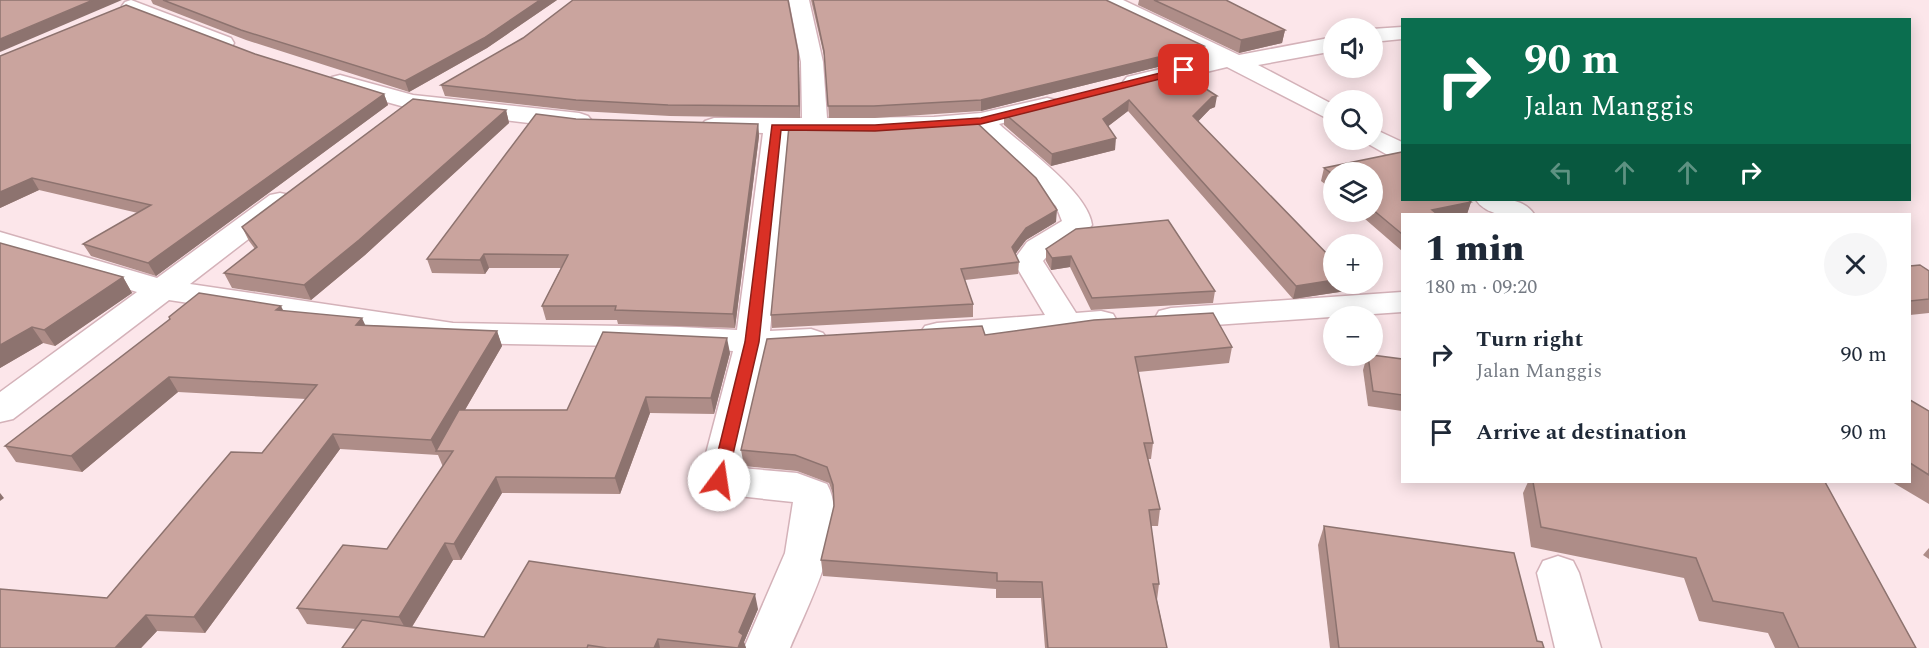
<!DOCTYPE html>
<meta charset="utf-8">
<style>
:root{--surface:#fff;--page:#f6f6f7;--text:#1f2937;--muted:#747a83}
body{margin:0;font-family:Spectral,serif;background:var(--page);color:var(--text);height:100vh;display:flex;flex-direction:column;font-size:22px;white-space:nowrap}
*{box-sizing:border-box;margin:0}
p{font-size:20px;color:var(--muted)}
.icon{flex:none;width:33px;height:33px;fill:none;stroke:currentColor;stroke-width:2;stroke-linecap:round;stroke-linejoin:round}
.map{position:relative;flex:1;overflow:hidden}
.drawer{position:absolute;left:1401px;top:213px;width:510px;height:270px;display:flex;flex-direction:column;background:var(--surface);border-radius:0px;box-shadow:0 3px 15px #0003}
.drawer>*{flex:none}
.top-card{position:absolute;left:1401px;top:18px;width:510px;height:183px;border-radius:0px;box-shadow:0 3px 15px #0003;background:#0b6e4f;color:#fff;overflow:hidden}
.fabs{position:absolute;left:1323px;top:18px;display:grid;gap:12px}
.fabs a{display:grid;place-items:center;width:60px;height:60px;border-radius:50%;background:var(--surface);box-shadow:0 3px 15px #0003;font-size:30px}
.pin{position:absolute;display:grid;place-items:center;width:51px;height:51px;color:#fff;margin:-26px;border-radius:12px;box-shadow:0 3px 9px #0006}
.me{position:absolute;width:66px;margin:-33px;rotate:14deg;stroke-linejoin:round;filter:drop-shadow(0 0 4px #0008)}
.turn{display:flex;align-items:center;gap:21px;height:126px;padding:0 24px;font-size:27px}
.turn .icon{width:78px;height:78px;stroke-width:2.5}
.turn b{display:block;font-size:42px;line-height:51px}
.lanes{display:flex;align-items:center;height:57px;padding:0 24px;background:#0003;justify-content:center;gap:30px;direction:ltr}
.lanes .off{opacity:.35}
.round{display:grid;place-items:center;flex:none;width:63px;height:63px;border-radius:32px;background:var(--page)}
.head{display:flex;align-items:center;justify-content:space-between;height:102px;padding:0 24px}
h1{font-size:36px;font-weight:800;line-height:45px}
ul{padding:0;list-style:none}
li{display:flex;align-items:center;gap:18px;height:78px;padding:0 24px}
li div{flex:1}
li b{display:block;font-size:22px}
li em{font-style:normal}
.map>svg:first-child{display:block}
.lines{fill:none;stroke-linecap:round;stroke-linejoin:round}
.minor-casing{stroke:#d4b2b9;stroke-width:3}
.minor{fill:#fff;fill-rule:evenodd}
.wall{fill:#ae8d88}
.shaded-wall{fill:#8d736f}
.building{fill:#caa49e;stroke:#8d736f;stroke-width:1.5}
.route{fill:#d93025;stroke:#8d1f18;stroke-width:1.5}
</style>
<div class="map">
<svg width="1929" height="648" viewBox="0 0 1929 648">
<rect width="100%" height="100%" fill="#fce6ea"/>
<g class="lines">
<!-- minor casing -->
<g class="minor-casing">
<g id="minor">
<path d="M131 0 231 38 234 43 231 48H215L125 10 122 6 125 2Z"/>
<path d="M789 0H809L823 62 827 118 934 117 981 113 1047 98 1056 100 1059 105 1056 110 999 124C1024 147 1088 192 1092 225L1087 231 1049 254 1043 261 1076 313 1101 311 1113 314 1117 321 1113 328 1101 331 937 343 925 340 920 333 925 326 937 323 1045 315 1013 261 1027 242 1062 221 1056 206 975 129 934 133H788L770 331 811 329 823 333 828 340 823 347 811 351 767 352 741 468 797 473 827 484C851 526 807 607 790 648H744L785 553 793 502 719 494 705 490 699 480 733 351 680 347 453 343 169 300 13 419 0 422V392L137 292 0 250V232L157 278 270 195 280 193 290 195 294 201 290 207 190 284 453 323 680 327 737 330 763 133 705 131 701 126 705 121 714 118H802L801 62Z"/>
<path d="M1097 0H1123L1239 55 1334 37V51L1258 65 1334 105V122L1227 67 1135 89 1127 87 1123 82 1127 77 1209 57 1100 4Z"/>
<path d="M1402 27V39L1372 42V29Z"/>
<path d="M340 75 413 95 579 113 588 116 592 121 588 126 579 129 412 109 332 87 328 82 332 77Z"/>
<path d="M1372 128 1402 142V160L1393 158 1363 141 1362 140H1372Z"/>
<path d="M1476 200C1495 198 1522 196 1534 214 1515 216 1488 218 1476 200Z"/>
<path d="M1402 292V312L1171 328 1159 325 1155 318 1159 311 1171 308Z"/>
<path d="M1558 556 1573 561 1579 573 1601 648H1555L1537 573 1543 561Z"/>
</g>
</g>
<!-- minor -->
<use href="#minor" class="minor"/>
</g>
<!-- wall -->
<g class="wall">
<path d="M151 0H557L487 48 409 92 246 40 153 4Z"/>
<path d="M811 0H1106L1202 56 981 111 875 118H829L825 60Z"/>
<path d="M1139 0H1226L1285 30 1282 43 1239 53 1138 5Z"/>
<path d="M523 38 798 52 799 62 800 118 670 116 579 111 445 96 441 85Z"/>
<path d="M255 54 384 94 388 105 156 276 91 256 83 244 138 213 39 190 0 208V56Z"/>
<path d="M1178 71 1215 107 1210 109 1198 121 1346 291 1293 299 1128 111 1108 126 1115 150 1051 166 1004 125V113Z"/>
<path d="M506 110 509 123 365 255 311 300 232 288 224 273 255 249 249 241 242 227Z"/>
<path d="M576 119 758 124 759 136 735 328 618 324 617 320H546L542 306 561 268H489L485 274 432 273 427 259Z"/>
<path d="M1402 152V200H1468L1471 202 1467 214H1402V251L1357 212H1372V172H1334V191L1321 181 1324 168Z"/>
<path d="M1056 222 1026 240 1015 254 1019 262 1018 274 965 280 973 304V317L772 328 771 315Z"/>
<path d="M0 243 123 277 132 293 55 346 43 343 0 368Z"/>
<path d="M1046 249 1215 291 1213 303 1091 310 1070 267 1051 270 1046 261Z"/>
<path d="M1910 266 1929 271V313L1910 315Z"/>
<path d="M283 311 365 325 497 331 502 346 465 410H567L730 353 714 414 650 413 620 494 502 493 461 560H453L412 627 484 637 758 609 744 642 746 648H342L356 629 307 624 297 608 387 549 443 467 438 455 340 449 205 633 157 631 141 648H0L107 598 262 453 306 399 178 392 82 472 16 462 5 446Z"/>
<path d="M985 335 1232 347 1229 363 1138 372 1153 443 1151 459H1148L1160 509 1158 526H1151L1159 584 1157 600 1167 648H1045L1041 598H996V589L823 576 821 560 834 506V497L829 483 797 471 744 466 741 450Z"/>
<path d="M1367 356 1402 359V411L1368 406 1363 370Z"/>
<path d="M1910 400 1929 411V504L1892 482H1910Z"/>
<path d="M1528 482H1825L1916 648H1775L1768 633 1699 621 1684 578 1531 547 1523 493Z"/>
<path d="M1324 526 1537 641 1544 648H1330L1318 545Z"/>
<path d="M1929 548V559L1923 555Z"/>
</g>
<!-- shaded-wall -->
<g class="shaded-wall">
<path d="M93 0H122L0 52V39Z"/>
<path d="M540 0H557L487 48 409 92 405 81Z"/>
<path d="M1285 30 1282 43 1239 53 1241 40Z"/>
<path d="M1204 46 1202 56 981 111V100Z"/>
<path d="M798 52 799 62 800 118 799 106Z"/>
<path d="M384 94 388 105 156 276 148 263Z"/>
<path d="M1217 96 1215 107 1210 109 1192 128 1193 116 1212 97Z"/>
<path d="M1129 100 1128 111 1102 131 1103 119Z"/>
<path d="M506 110 509 123 365 255 311 300 304 285Z"/>
<path d="M758 124 759 136 735 328 733 314Z"/>
<path d="M1116 138 1115 150 1051 166 1052 154Z"/>
<path d="M32 178 39 190 0 208V192Z"/>
<path d="M1471 202 1467 214H1430L1432 210Z"/>
<path d="M1057 210 1056 222 1026 240 1011 260 1012 247 1026 228Z"/>
<path d="M484 254 489 268 485 274 480 260Z"/>
<path d="M1071 256 1070 267 1051 270 1052 258Z"/>
<path d="M123 277 132 293 55 346 44 330Z"/>
<path d="M1334 280V284H1348L1346 291 1293 299 1296 286Z"/>
<path d="M281 306 288 320 276 310Z"/>
<path d="M362 318 369 333 356 325Z"/>
<path d="M32 327 43 343 0 368V345Z"/>
<path d="M497 331 502 346 441 451H436L438 455 431 440Z"/>
<path d="M727 338 730 353 714 414 711 398Z"/>
<path d="M169 377 178 392 82 472 71 456Z"/>
<path d="M646 397 650 413 620 494 615 478Z"/>
<path d="M333 434 340 449 205 633 194 617Z"/>
<path d="M496 477 502 493 461 560 454 544Z"/>
<path d="M0 493 4 498 0 501Z"/>
<path d="M445 543 453 560 408 633 399 617Z"/>
<path d="M755 594 758 609 744 642 746 648H738L739 632Z"/>
<path d="M146 615 157 631 141 648H115Z"/>
<path d="M658 639 660 648H654Z"/>
</g>
<!-- building -->
<g class="building">
<path d="M0 0H93L0 39Z"/>
<path d="M163 0H540L484 38 405 81 241 30Z"/>
<path d="M573 0H788L798 52 799 106 668 105 576 100 441 85 523 38Z"/>
<path d="M813 0H1106L1204 46 981 100 874 106H828L824 51Z"/>
<path d="M1154 0H1226L1285 30 1241 40Z"/>
<path d="M126 5 255 54 384 94 148 263 83 244 151 205 32 178 0 192V56Z"/>
<path d="M1178 71 1217 96 1212 97 1193 116 1334 261V280L1296 286 1129 100 1103 119 1116 138 1052 154 1004 113Z"/>
<path d="M413 99 506 110 359 240 304 285 224 273 257 247 242 227Z"/>
<path d="M536 114 576 119 758 124 733 314 615 310 616 306H542L568 255 484 254 480 260 427 259Z"/>
<path d="M974 120 1036 178 1057 210 1026 228 1012 247 1019 262 961 269 973 304 771 315 789 126 874 127Z"/>
<path d="M1402 152V200H1468L1471 202 1432 210 1437 214H1402V234L1372 209V172H1334V175L1324 168Z"/>
<path d="M1168 220 1215 291 1092 298 1071 256 1052 258 1046 249 1076 229Z"/>
<path d="M0 243 123 277 44 330 32 327 0 345Z"/>
<path d="M1920 265 1929 271V299L1910 301V266Z"/>
<path d="M199 293 281 306 276 310 362 318 356 325 497 331 431 440 333 434 194 617 146 615 115 648H0V589L107 598 231 452 262 453 317 385 169 377 71 456 5 446 170 319 169 317Z"/>
<path d="M1213 313 1232 347 1135 357 1153 443H1144L1160 509 1149 510 1159 584H1153L1167 648H1048L1042 582 997 581V573L821 560 834 506 833 485 827 467 795 455 741 450 767 339 982 326 985 335 1094 320Z"/>
<path d="M603 332 727 338 711 398 646 397 615 478 496 477 454 544 445 543 399 617 297 608 343 545 387 549 453 451H436L459 410H567Z"/>
<path d="M1372 355 1402 359V395L1373 391 1368 356Z"/>
<path d="M1910 400 1929 411V475L1910 463Z"/>
<path d="M1533 482H1825L1916 648H1799L1783 613 1713 601 1696 558 1541 527Z"/>
<path d="M1324 526 1514 553 1537 641 1542 642 1544 648H1339Z"/>
<path d="M529 561 755 594 739 632 743 635 738 648 658 639 654 648H607L588 645 587 648H342L362 620 484 637Z"/>
</g>
<!-- route -->
<path class="route" d="M1184 67 1188 68V72L981 124 875 131 781 130 759 342 727 480 719 486 713 484 711 480 745 342 772 125H875L981 118Z"/>
</svg>
<div class="fabs">
<a><svg class="icon" aria-label="sound" viewBox="0 0 24 24"><path d="M4 9h4l5-4v14l-5-4H4zM17 9q2 3 0 6"/></svg></a>
<a><svg class="icon" aria-label="search" viewBox="0 0 24 24"><circle cx="10" cy="10" r="6"/><path d="M15 15l6 6"/></svg></a>
<a><svg class="icon" aria-label="layers" viewBox="0 0 24 24"><path d="M12 4l9 5-9 5-9-5zM3 14l9 5 9-5"/></svg></a>
<a>+</a>
<a>−</a>
</div>
<div class="pin" style="left:1184px;top:70px;background:#d93025"><svg class="icon" aria-label="arrive" viewBox="0 0 24 24"><path d="M6 21V4h12l-3 4 3 4H6"/></svg></div>
<svg class="me" style="left:719px;top:480px" viewBox="-20 -20 40 40"><circle r="19" fill="#fff"/><path d="M0-13L10 11 0 6-10 11z" fill="#d93025"/></svg>
<div class="top-card">
<div class="turn"><svg class="icon" aria-label="right" viewBox="0 0 24 24"><path d="M7 20v-9h11M14 6l5 5-5 5"/></svg><div><b>90 m</b>Jalan Manggis</div></div>
<div class="lanes"><svg class="icon off" aria-label="left" viewBox="0 0 24 24"><path d="M17 20v-9H6M10 6l-5 5 5 5"/></svg><svg class="icon off" aria-label="ahead" viewBox="0 0 24 24"><path d="M12 20V5M6 11l6-6 6 6"/></svg><svg class="icon off" aria-label="ahead" viewBox="0 0 24 24"><path d="M12 20V5M6 11l6-6 6 6"/></svg><svg class="icon" aria-label="right" viewBox="0 0 24 24"><path d="M7 20v-9h11M14 6l5 5-5 5"/></svg></div>
</div>
<section class="drawer">
<div class="head"><div><h1>1 min</h1><p>180 m · 09:20</p></div><a class="round"><svg class="icon" aria-label="close" viewBox="0 0 24 24"><path d="M6 6l12 12M18 6L6 18"/></svg></a></div>
<ul>
<li><svg class="icon" aria-label="right" viewBox="0 0 24 24"><path d="M7 20v-9h11M14 6l5 5-5 5"/></svg><div><b>Turn right</b><p>Jalan Manggis</p></div><em>90 m</em></li>
<li><svg class="icon" aria-label="arrive" viewBox="0 0 24 24"><path d="M6 21V4h12l-3 4 3 4H6"/></svg><div><b>Arrive at destination</b></div><em>90 m</em></li>
</ul>
</section>
</div>
